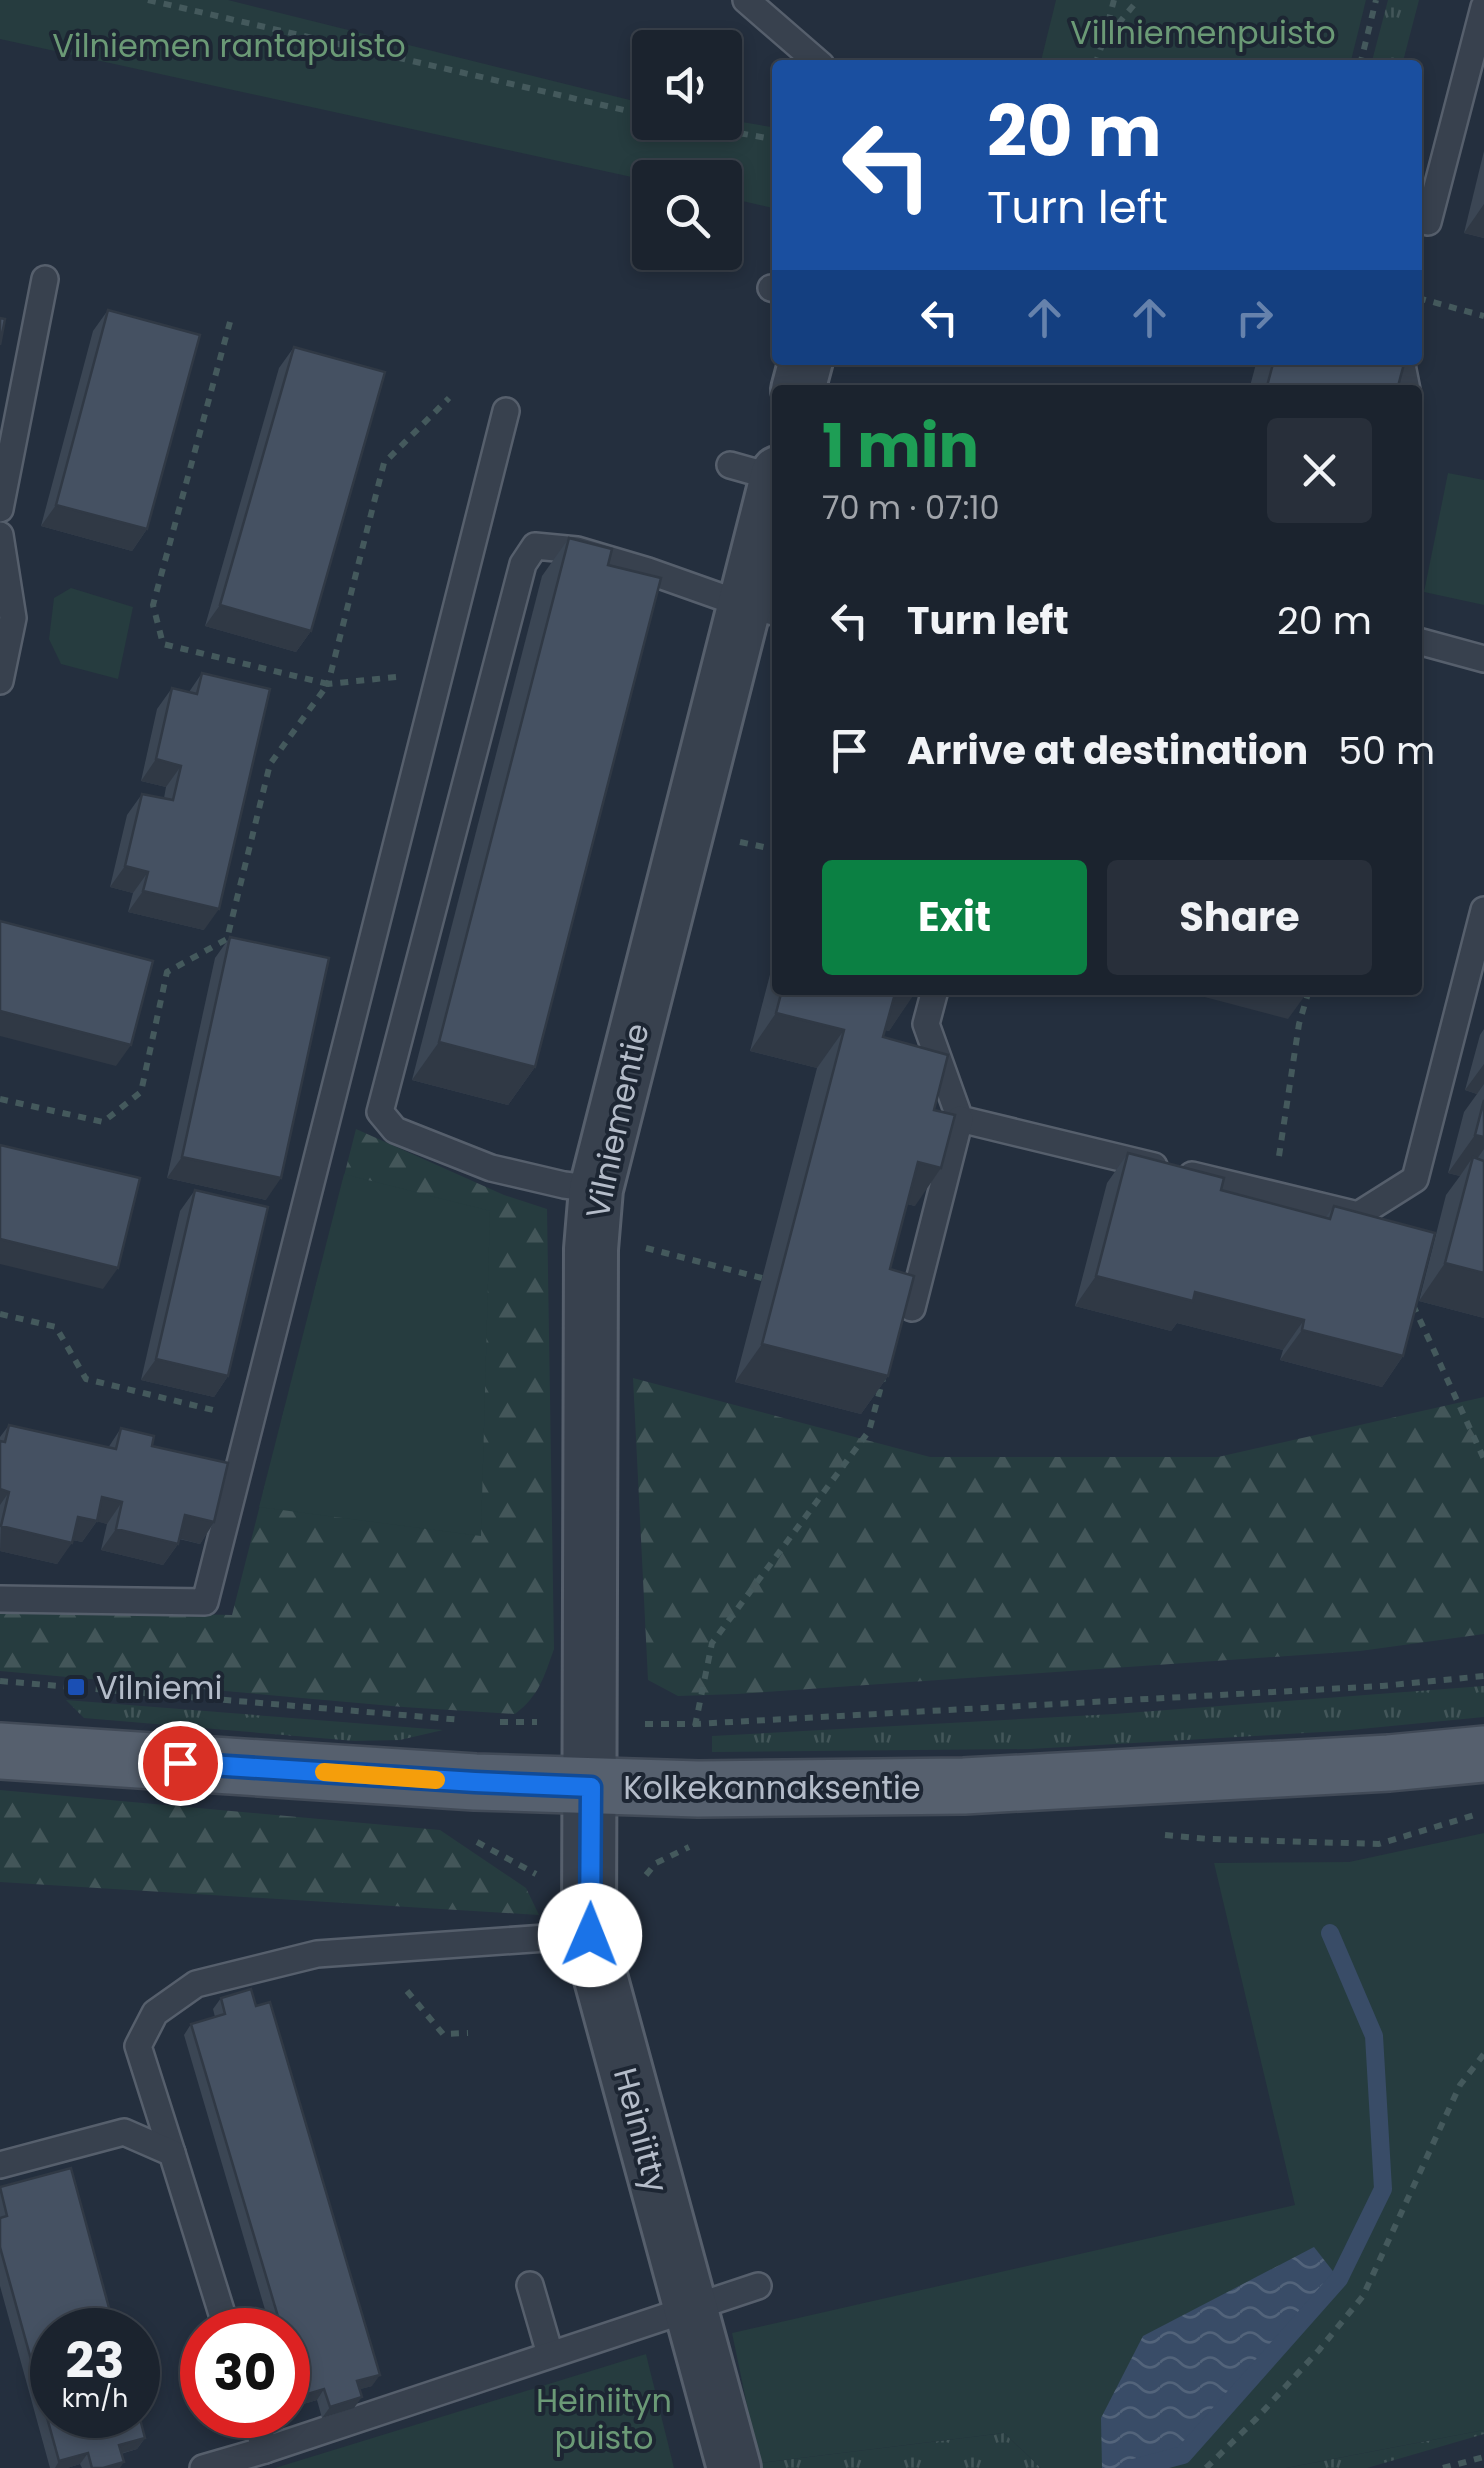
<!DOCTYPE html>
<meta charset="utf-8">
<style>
:root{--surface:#1b232e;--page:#282f3a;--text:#f1f3f6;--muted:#a0a4aa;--line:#39404a;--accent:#0b8043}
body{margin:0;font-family:Poppins,sans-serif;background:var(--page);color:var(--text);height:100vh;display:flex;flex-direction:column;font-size:38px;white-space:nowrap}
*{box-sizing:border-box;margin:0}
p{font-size:32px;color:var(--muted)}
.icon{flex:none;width:55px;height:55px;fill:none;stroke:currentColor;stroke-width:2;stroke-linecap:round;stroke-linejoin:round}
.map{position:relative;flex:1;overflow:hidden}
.sheet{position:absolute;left:772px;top:385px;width:650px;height:610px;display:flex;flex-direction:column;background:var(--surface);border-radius:10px;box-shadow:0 5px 15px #0003,0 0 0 2px var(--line)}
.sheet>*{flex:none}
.guide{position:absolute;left:772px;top:60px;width:650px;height:305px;border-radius:10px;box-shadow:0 5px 15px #0003,0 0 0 2px var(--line);background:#1a4fa0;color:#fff;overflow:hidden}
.controls{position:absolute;left:632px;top:30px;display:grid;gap:20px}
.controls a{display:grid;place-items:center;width:110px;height:110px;border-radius:10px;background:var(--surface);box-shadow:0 5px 15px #0003,0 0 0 2px var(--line);font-size:50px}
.speed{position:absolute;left:30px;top:2308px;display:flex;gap:20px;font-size:50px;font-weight:700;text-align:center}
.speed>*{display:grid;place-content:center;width:130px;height:130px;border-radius:50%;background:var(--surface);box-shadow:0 5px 15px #0003,0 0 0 2px var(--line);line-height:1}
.speed small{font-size:25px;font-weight:400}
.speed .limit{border:15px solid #d22;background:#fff;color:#111}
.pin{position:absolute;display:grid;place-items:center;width:85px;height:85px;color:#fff;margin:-42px;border:5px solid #fff;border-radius:50%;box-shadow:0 2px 10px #0007}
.me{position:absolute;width:110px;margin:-55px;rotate:1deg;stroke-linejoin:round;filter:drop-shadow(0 0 8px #0008)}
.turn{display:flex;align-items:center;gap:35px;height:210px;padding:0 50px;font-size:45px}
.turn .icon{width:130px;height:130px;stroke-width:2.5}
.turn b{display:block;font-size:70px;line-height:85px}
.lanes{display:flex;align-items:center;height:95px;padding:0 50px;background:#0003;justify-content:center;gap:50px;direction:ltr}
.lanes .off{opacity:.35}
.round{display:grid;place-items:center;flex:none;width:105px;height:105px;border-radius:10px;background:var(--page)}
.headline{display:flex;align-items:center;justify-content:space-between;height:170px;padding:0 50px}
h1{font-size:60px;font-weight:700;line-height:75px;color:#1e9e55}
.button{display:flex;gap:20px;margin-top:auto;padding:20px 50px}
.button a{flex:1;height:115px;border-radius:10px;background:var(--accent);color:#fff;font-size:40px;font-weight:700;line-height:115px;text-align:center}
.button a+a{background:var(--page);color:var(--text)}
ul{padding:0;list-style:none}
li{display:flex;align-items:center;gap:30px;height:130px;padding:0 50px}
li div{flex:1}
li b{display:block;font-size:38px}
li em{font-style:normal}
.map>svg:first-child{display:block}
.grass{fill:url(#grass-tufts)}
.forest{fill:url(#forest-firs)}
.park{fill:#263c3f}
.water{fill:url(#water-waves)}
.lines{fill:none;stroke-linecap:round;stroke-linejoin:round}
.stream{stroke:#394c67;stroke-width:18}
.lane-casing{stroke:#565f6c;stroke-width:30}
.street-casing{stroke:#565f6c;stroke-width:58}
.primary-casing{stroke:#414a57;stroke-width:60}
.path{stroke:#44595c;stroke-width:6;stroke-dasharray:8 8;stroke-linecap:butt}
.lane{stroke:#38414e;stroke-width:25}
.street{stroke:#38414e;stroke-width:52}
.primary{stroke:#56606e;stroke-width:55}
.wall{fill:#3b4654}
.shaded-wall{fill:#303945}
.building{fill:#455162;stroke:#303945;stroke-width:2.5}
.route-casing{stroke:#114b97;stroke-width:25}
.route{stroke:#1a73e8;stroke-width:18}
.slow{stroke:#f59e0b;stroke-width:18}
.transit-dot{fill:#1a4fb4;stroke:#1d2633;stroke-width:4}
.labels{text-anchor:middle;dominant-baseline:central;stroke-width:8;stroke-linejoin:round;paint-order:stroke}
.park-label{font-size:32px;fill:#6b9a76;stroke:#1d2633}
.street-label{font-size:32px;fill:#b4bcc9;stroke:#1d2633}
.poi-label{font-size:32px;fill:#b4bcc9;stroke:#1d2633;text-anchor:start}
</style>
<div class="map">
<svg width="1484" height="2468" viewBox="0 0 1484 2468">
<defs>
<pattern id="grass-tufts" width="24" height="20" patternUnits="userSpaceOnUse" patternTransform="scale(2.5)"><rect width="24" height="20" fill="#263c3f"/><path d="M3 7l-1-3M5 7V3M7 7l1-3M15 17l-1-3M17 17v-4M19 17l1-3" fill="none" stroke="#435659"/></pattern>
<pattern id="forest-firs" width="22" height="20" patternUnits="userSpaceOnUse" patternTransform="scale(2.5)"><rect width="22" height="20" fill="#263c3f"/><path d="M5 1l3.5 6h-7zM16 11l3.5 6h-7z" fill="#435659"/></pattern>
<pattern id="water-waves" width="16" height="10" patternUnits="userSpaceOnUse" patternTransform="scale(2.5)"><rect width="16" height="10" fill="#394c67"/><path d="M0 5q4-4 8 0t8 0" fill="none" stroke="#53647b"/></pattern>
</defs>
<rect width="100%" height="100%" fill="#242f3e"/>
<!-- grass -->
<g class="grass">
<path d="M1388 0H1419L1402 65H1371Z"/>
<path d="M1484 1686V1717L1340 1731 1030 1749 712 1752V1736L1114 1714Z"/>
<path d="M66 1700 443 1730 400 1740 355 1741 84 1718Z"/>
<path d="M1484 2430V2434L1367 2468H1286Z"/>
<path d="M1004 2433 1041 2468H759V2463Z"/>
</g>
<!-- forest -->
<g class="forest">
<path d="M356 1129 504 1195 547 1209 554 1649C544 1677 539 1696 515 1714L403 1707 0 1671V1610L232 1615Z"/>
<path d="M633 1378 930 1457H1218L1484 1397V1634L1360 1651 737 1694 678 1696 648 1680Z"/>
<path d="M0 1790 440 1830 526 1888 539 1915 0 1882Z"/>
</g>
<!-- park -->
<g class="park">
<path d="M0 0H228L650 105V122H725V119L777 128V209L725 197V178H650V181L0 39Z"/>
<path d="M1056 0H1366L1350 65H1040Z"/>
<path d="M1448 473 1484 480V605L1424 592Z"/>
<path d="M71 588 133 607 118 679 61 664 49 639 54 598Z"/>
<path d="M344 1174 490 1211 481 1536 259 1507Z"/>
<path d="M1484 1833V2430L1286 2468H1041L1004 2433 759 2463 732 2333 1295 2205 1214 1863 1349 1862Z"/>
<path d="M646 2354 674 2468H275Z"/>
</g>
<!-- water -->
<path class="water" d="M1314 2247 1339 2279 1183 2455 1134 2468H1102L1101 2418 1143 2336Z"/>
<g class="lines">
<!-- stream -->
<path class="stream" d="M1134 2468 1183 2455 1269 2358 1339 2279 1383 2189 1374 2036 1330 1933"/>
<!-- lane casing -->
<g class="lane-casing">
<g id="lane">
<path d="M746 0 821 65"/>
<path d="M1428 222 1484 7"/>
<path d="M771 288 778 290"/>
<path d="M1401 360 1407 390"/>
<path d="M730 465 776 478"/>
<path d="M0 509 45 279"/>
<path d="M0 535 13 618 0 681"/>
<path d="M1418 644V641L1484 659"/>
<path d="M935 990 926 1024 960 1119 1154 1166"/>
<path d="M1192 1175 1358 1215 1415 1179 1484 910"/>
<path d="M596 1189 564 1185 491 1168 395 1130 380 1112 523 564 535 546 577 550 648 571 744 605 778 613"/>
<path d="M912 1308 960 1119"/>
<path d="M0 1599 205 1602 506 411"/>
<path d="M172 2153 138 2046 155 2013 196 1984 317 1954 589 1935"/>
<path d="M0 2165 124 2132 172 2153 227 2330"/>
<path d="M530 2285 550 2354"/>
<path d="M254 2415 265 2450"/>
<path d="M203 2468 265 2450 758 2286"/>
</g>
</g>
<!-- street casing -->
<g class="street-casing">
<g id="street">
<path d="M798 390 806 360"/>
<path d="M734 2468 589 1935 591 1249 596 1189 778 473"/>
</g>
</g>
<!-- primary casing -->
<g class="primary-casing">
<path id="primary" d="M0 1751 475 1782 698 1789 964 1786 1389 1763 1484 1754"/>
</g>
<!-- path -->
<g class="path">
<path d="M148 0 650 116"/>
<path d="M1104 38 1114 0"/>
<path d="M1095 65 1103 42 1138 0"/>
<path d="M1360 65 1376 0"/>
<path d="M677 122 778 140"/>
<path d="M1418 298 1484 316"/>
<path d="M396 677 328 684 384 463 449 398"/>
<path d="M740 842 778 850"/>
<path d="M0 1099 103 1122 141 1092 167 972 227 939 270 764 328 684 163 644 153 605 230 322"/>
<path d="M1279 1156 1299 1024 1309 990"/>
<path d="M646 1248 762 1278"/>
<path d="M1413 1305 1484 1459"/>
<path d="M0 1314 56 1327 86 1379 213 1410"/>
<path d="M0 1681 462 1720"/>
<path d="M500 1722H537"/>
<path d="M645 1724H695L1382 1686 1484 1676"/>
<path d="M695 1726 712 1643 869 1431 883 1379"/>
<path d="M1165 1835 1209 1839 1379 1844 1478 1814"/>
<path d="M477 1842 536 1874"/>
<path d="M646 1875 656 1863 689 1847"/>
<path d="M407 1991 443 2034 468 2033"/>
<path d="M1206 2468 1256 2419 1319 2350 1363 2296 1460 2085 1484 2054"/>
<path d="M1443 2468 1484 2457"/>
</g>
<!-- lane -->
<use href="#lane" class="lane"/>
<!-- street -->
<use href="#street" class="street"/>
<!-- primary -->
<use href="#primary" class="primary"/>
</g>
<!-- wall -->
<g class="wall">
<path d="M1484 151V238L1464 233Z"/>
<path d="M108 310 147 529 132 551 41 526 93 331Z"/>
<path d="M294 347 311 631 296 652 205 626 279 368Z"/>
<path d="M1257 360H1405L1397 390H1249Z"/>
<path d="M569 538 608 565 535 1067 508 1105 412 1080 542 576Z"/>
<path d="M202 673 204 930 128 912 133 893 110 887 127 815 142 794 164 798 166 787 141 781 157 709 172 688 189 692Z"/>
<path d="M230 937 266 1200 167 1178 215 958Z"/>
<path d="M778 944V990H916L889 1031 885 1030 883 1037 934 1110 915 1206 907 1204 890 1269 888 1376 861 1414 735 1382 817 1068 750 1051Z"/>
<path d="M1484 1029V1318L1419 1301 1446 1195 1460 1176 1448 1173 1464 1112 1477 1094 1465 1090 1480 1035Z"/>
<path d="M1128 1153 1221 1190 1325 1218 1334 1206 1403 1356 1382 1387 1280 1360 1283 1350 1177 1323 1171 1331 1075 1306 1107 1183Z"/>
<path d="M195 1190 228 1376 214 1397 141 1380 180 1211Z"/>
<path d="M9 1425 108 1448 121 1428 152 1446 214 1522 200 1544 179 1539 178 1544 163 1565 101 1550 107 1524 97 1521 82 1542 73 1540 57 1564 0 1551V1437Z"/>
<path d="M221 1998 372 2386 360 2389 354 2408 322 2418 317 2400 293 2407 288 2387V2330H271L184 2035 191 2024 215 2017 213 2009Z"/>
<path d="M0 2187 145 2438 137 2449 121 2454 120 2468H82L80 2464 67 2468H50L0 2286Z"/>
</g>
<!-- shaded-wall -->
<g class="shaded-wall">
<path d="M1484 204V238L1464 233Z"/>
<path d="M56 505 147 529 132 551 41 526Z"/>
<path d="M220 605 311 631 296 652 205 626Z"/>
<path d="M156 759 181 766 166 787 141 781Z"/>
<path d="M125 866 148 872 133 893 110 887Z"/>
<path d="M143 891 219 909 204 930 128 912Z"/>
<path d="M895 990H905L915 993 889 1031 870 1025Z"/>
<path d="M1178 990H1309L1288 1019Z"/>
<path d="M0 1011 131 1045 116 1066 0 1036Z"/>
<path d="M776 1013 844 1030 817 1068 750 1051Z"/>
<path d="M439 1042 535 1067 508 1105 412 1080Z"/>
<path d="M1484 1064V1084L1477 1094 1465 1090Z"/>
<path d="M1475 1135 1484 1137V1149L1470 1169 1473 1157 1460 1176 1448 1173Z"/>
<path d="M182 1157 281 1178 266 1200 167 1178Z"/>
<path d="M918 1162 941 1168 915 1206 892 1200Z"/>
<path d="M0 1239 118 1268 103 1289 0 1264Z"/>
<path d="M1445 1263 1484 1273V1318L1419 1301Z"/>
<path d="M1096 1276 1195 1292 1304 1320 1283 1350 1177 1323 1171 1331 1075 1306Z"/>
<path d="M1302 1330 1403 1356 1382 1387 1280 1360Z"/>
<path d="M762 1344 888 1376 861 1414 735 1382Z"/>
<path d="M156 1359 228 1376 214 1397 141 1380Z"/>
<path d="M0 1489 9 1492 0 1505Z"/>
<path d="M102 1497 122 1502 107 1524 87 1519Z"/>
<path d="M185 1515 214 1522 200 1544 170 1536Z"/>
<path d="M78 1517 97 1521 82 1542 63 1538Z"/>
<path d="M1 1526 72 1543 57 1564 0 1551Z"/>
<path d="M116 1529 178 1544 163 1565 101 1550Z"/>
<path d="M380 2375 372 2386 350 2392 357 2381Z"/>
<path d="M324 2389 317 2400 293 2407 301 2396Z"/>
<path d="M362 2397 354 2408 322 2418 330 2407Z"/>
<path d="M145 2438 137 2449 111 2456 119 2445Z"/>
<path d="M88 2453 80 2464 67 2468H55L59 2461Z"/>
<path d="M124 2462 120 2468H103Z"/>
</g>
<!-- building -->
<g class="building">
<path d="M108 310 200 335 147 529 56 505Z"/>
<path d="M0 318 5 319 0 345Z"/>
<path d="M294 347 385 372 311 631 220 605Z"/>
<path d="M1274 360H1405L1397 390H1266Z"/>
<path d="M569 538 612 549 608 565 661 578 535 1067 439 1042Z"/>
<path d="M202 673 270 689 219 909 143 891 148 872 125 866 142 794 173 800 181 766 156 759 172 688 197 694Z"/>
<path d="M0 921 153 961 131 1045 0 1011Z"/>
<path d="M230 937 329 958 281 1178 182 1157Z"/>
<path d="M782 990H896L883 1037 948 1055 934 1110 955 1115 941 1168 918 1162 890 1269 914 1276 888 1376 762 1344 844 1030 776 1013Z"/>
<path d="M1484 1100V1137L1475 1135Z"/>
<path d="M0 1145 140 1178 118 1268 0 1239Z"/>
<path d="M1128 1153 1224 1178 1221 1190 1330 1219 1334 1206 1435 1233 1403 1356 1302 1330 1304 1320 1195 1292 1193 1301 1096 1276Z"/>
<path d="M1473 1157 1484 1161V1273L1445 1263Z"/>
<path d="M195 1190 268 1207 228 1376 156 1359Z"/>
<path d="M9 1425 116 1449 121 1428 154 1436 152 1446 228 1463 214 1522 185 1515 178 1544 116 1529 122 1502 102 1497 97 1521 78 1517 72 1543 1 1526 9 1492 0 1489V1441L5 1442Z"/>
<path d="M251 1989 256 2006 270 2002 380 2375 357 2381 362 2397 330 2407 324 2389 301 2396 288 2350V2330H282L191 2024 225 2014 221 1998Z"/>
<path d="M71 2168 115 2330H52V2415H138V2411L145 2438 119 2445 124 2462 103 2468H92L88 2453 59 2461 0 2247V2218L7 2216 0 2187Z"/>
</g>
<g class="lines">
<!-- route casing -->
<g class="route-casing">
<path id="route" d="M180 1763 475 1782 591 1787 590 1935"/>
</g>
<!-- route -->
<use href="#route" class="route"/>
<!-- slow -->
<path class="slow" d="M324 1772 436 1780"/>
</g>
<!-- markers -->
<rect class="transit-dot" x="66" y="1677" width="20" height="20" rx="5"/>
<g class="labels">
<!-- park labels -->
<g class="park-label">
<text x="1203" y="32">Villniemenpuisto</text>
<text x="229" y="45">Vilniemen rantapuisto</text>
<text x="604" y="2400">Heiniityn<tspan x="604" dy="37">puisto</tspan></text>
</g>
<!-- street labels -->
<g class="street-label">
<text transform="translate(617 1121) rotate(-78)">Vilniementie</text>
<text x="772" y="1787">Kolkekannaksentie</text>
<text transform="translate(641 2130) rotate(75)">Heiniitty</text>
</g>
<!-- poi labels -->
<g class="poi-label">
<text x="96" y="1687">Vilniemi</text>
</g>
</g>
</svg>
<div class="controls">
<a><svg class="icon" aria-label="sound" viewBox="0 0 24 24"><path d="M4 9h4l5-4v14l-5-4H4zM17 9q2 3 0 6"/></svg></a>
<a><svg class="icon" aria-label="search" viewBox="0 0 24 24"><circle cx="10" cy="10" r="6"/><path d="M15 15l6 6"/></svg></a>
</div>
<div class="speed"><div>23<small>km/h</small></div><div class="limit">30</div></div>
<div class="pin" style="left:180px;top:1763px;background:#d93025"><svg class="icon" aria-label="arrive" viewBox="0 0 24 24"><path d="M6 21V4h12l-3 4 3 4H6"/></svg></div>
<svg class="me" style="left:590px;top:1935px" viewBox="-20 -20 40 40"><circle r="19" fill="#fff"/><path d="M0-13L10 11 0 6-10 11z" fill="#1a73e8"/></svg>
<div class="guide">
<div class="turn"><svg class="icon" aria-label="left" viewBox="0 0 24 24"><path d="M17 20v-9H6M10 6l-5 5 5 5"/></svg><div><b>20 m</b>Turn left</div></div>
<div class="lanes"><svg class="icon" aria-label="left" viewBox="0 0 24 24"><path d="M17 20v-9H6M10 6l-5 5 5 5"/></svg><svg class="icon off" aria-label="ahead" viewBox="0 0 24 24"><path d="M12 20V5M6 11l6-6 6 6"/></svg><svg class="icon off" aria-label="ahead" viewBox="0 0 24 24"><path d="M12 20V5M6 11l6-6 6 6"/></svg><svg class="icon off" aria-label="right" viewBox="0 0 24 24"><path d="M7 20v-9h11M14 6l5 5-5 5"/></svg></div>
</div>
<section class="sheet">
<div class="headline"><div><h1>1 min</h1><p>70 m · 07:10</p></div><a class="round"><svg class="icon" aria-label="close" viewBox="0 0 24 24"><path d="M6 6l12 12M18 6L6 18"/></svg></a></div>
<ul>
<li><svg class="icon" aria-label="left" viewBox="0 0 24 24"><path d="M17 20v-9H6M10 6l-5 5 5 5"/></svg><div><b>Turn left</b></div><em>20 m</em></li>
<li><svg class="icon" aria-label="arrive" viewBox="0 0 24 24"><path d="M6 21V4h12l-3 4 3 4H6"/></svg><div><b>Arrive at destination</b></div><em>50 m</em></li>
</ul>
<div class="button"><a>Exit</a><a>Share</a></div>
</section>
</div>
